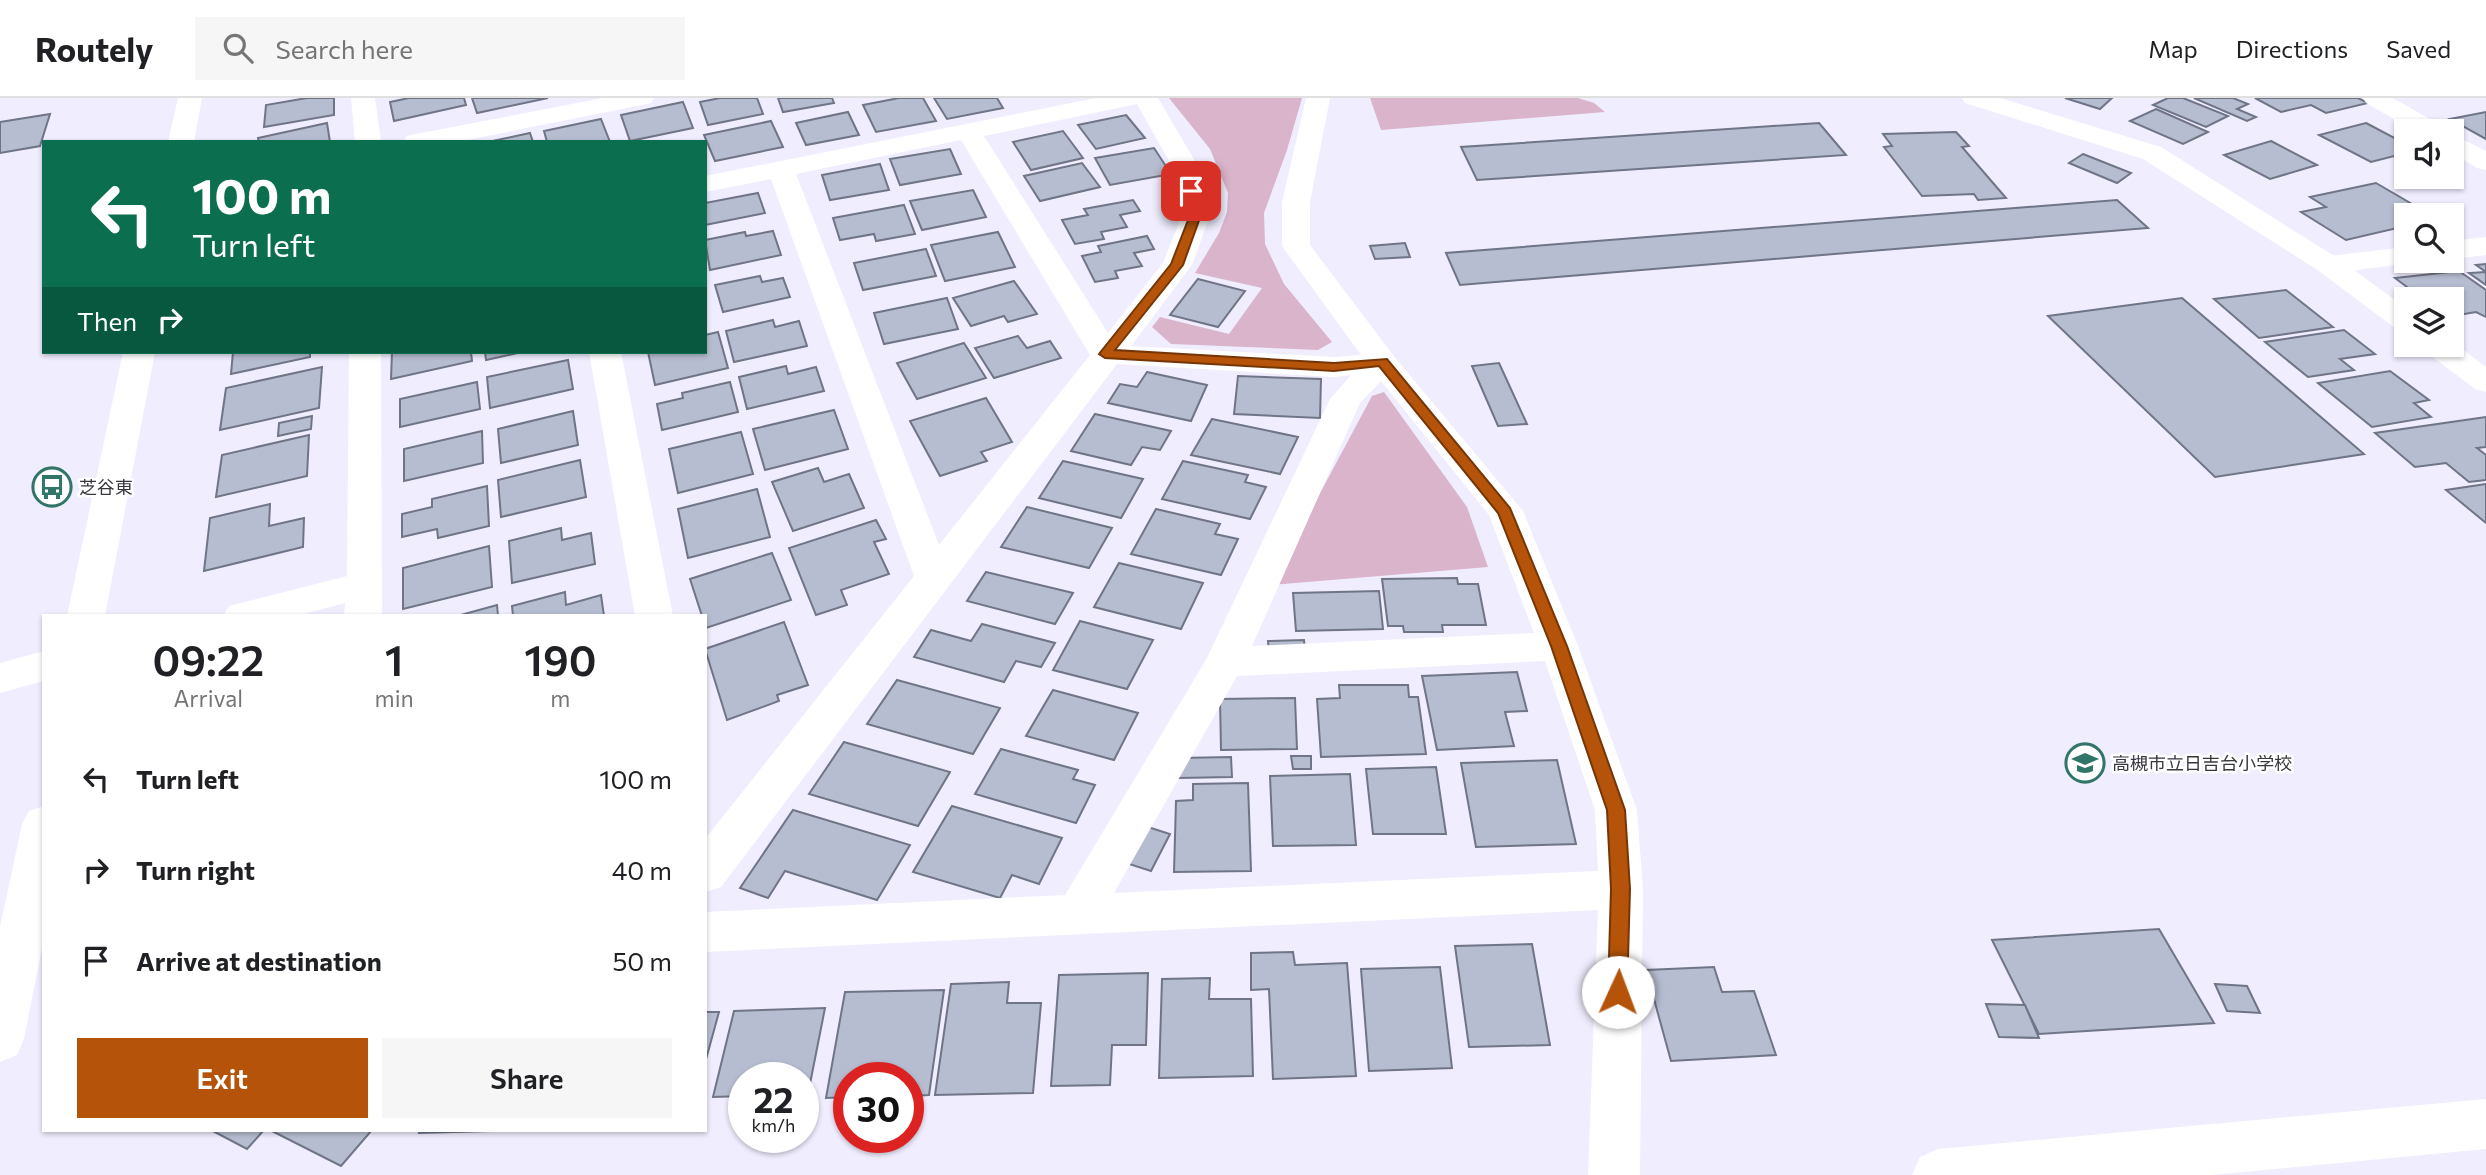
<!DOCTYPE html>
<meta charset="utf-8">
<style>
:root{--surface:#fff;--page:#f6f6f6;--text:#202124;--muted:#757577;--line:#e0e0e0;--accent:#b45309}
body{margin:0;font-family:Commissioner,"Noto Sans JP",sans-serif;background:var(--page);color:var(--text);height:100vh;display:flex;flex-direction:column;font-size:26px;white-space:nowrap}
*{box-sizing:border-box;margin:0}
p{font-size:23px;color:var(--muted)}
.icon{flex:none;width:38px;height:38px;fill:none;stroke:currentColor;stroke-width:2;stroke-linecap:round;stroke-linejoin:round}
.map{position:relative;flex:1;overflow:hidden}
.sheet{position:absolute;left:42px;top:516px;width:665px;height:518px;display:flex;flex-direction:column;background:var(--surface);border-radius:0px;box-shadow:0 2px 5px #0004}
.sheet>*{flex:none}
.hud{position:absolute;left:42px;top:42px;width:665px;height:214px;border-radius:0px;box-shadow:0 2px 5px #0004;background:#0b6e4f;color:#fff;overflow:hidden}
.controls{position:absolute;left:2394px;top:21px;display:grid;gap:14px}
.controls a{display:grid;place-items:center;width:70px;height:70px;border-radius:0px;background:var(--surface);box-shadow:0 2px 5px #0004;font-size:35px}
.speed{position:absolute;left:728px;top:964px;display:flex;gap:14px;font-size:35px;font-weight:700;text-align:center}
.speed>*{display:grid;place-content:center;width:91px;height:91px;border-radius:50%;background:var(--surface);box-shadow:0 2px 5px #0004;line-height:1}
.speed small{font-size:18px;font-weight:400}
.speed .limit{border:10px solid #d22;background:#fff;color:#111}
.pin{position:absolute;display:grid;place-items:center;width:60px;height:60px;color:#fff;margin:-30px;border-radius:14px;box-shadow:0 4px 10px #0006}
.me{position:absolute;width:77px;margin:-38px;rotate:2deg;stroke-linejoin:round;filter:drop-shadow(0 0 5px #0008)}
.turn{display:flex;align-items:center;gap:24px;height:147px;padding:0 35px;font-size:32px}
.turn .icon{width:91px;height:91px;stroke-width:2.5}
.turn b{display:block;font-size:49px;line-height:60px}
.then{display:flex;align-items:center;height:66px;padding:0 35px;background:#0003;gap:14px;font-size:26px}
.eta{display:flex;justify-content:space-evenly;align-items:center;height:119px;text-align:center}
.eta b{font-size:42px;font-weight:600;line-height:49px}
.action{display:flex;gap:14px;margin-top:auto;padding:14px 35px}
.action a{flex:1;height:80px;border-radius:0px;background:var(--accent);color:#fff;font-size:28px;font-weight:600;line-height:80px;text-align:center}
.action a+a{background:var(--page);color:var(--text)}
ul{padding:0;list-style:none}
li{display:flex;align-items:center;gap:21px;height:91px;padding:0 35px}
li div{flex:1}
li b{display:block;font-size:26px}
li em{font-style:normal}
header{display:flex;align-items:center;gap:42px;box-sizing:border-box;height:98px;padding:0 35px;background:var(--surface);border-bottom:2px solid var(--line)}
header strong{font-size:33px}
nav{display:flex;gap:38px;margin-inline-start:auto;font-size:24px}
.search{width:490px;height:63px;background:var(--page);display:flex;align-items:center;gap:18px;box-sizing:border-box;padding:0 24px;border-radius:0px;color:var(--muted);font-size:26px}
.map>svg:first-child{display:block}
.green{fill:#d9b4cb}
.building{fill:#b7bdd1;stroke:#6f7587;stroke-width:2}
.lines{fill:none;stroke-linecap:round;stroke-linejoin:round}
.minor{fill:#fff;fill-rule:evenodd}
.tertiary{fill:#fff;fill-rule:evenodd}
.route{fill:#b45309;stroke:#753606;stroke-width:2}
.labels{text-anchor:middle;dominant-baseline:central;stroke-width:5;stroke-linejoin:round;paint-order:stroke}
.poi-label{font-size:18px;fill:#38373f;stroke:#fff;text-anchor:start}
</style>
<header>
<strong>Routely</strong>
<div class="search"><svg class="icon" aria-label="search" viewBox="0 0 24 24"><circle cx="10" cy="10" r="6"/><path d="M15 15l6 6"/></svg>Search here</div>
<nav><a>Map</a><a>Directions</a><a>Saved</a></nav>
</header>
<div class="map">
<svg width="2486" height="1077" viewBox="0 0 2486 1077">
<rect width="100%" height="100%" fill="#f0edfe"/>
<!-- green -->
<g class="green">
<path d="M1169 0H1302L1287 52 1264 115 1265 146 1284 186 1332 244 1318 252 1171 246 1152 229 1160 219 1229 236 1262 190 1195 175 1219 135 1227 114 1228 95 1210 51Z"/>
<path d="M1370 0H1578L1594 5 1605 14 1381 32Z"/>
<path d="M1384 294 1467 409 1488 469 1271 487 1372 298Z"/>
</g>
<!-- building -->
<g class="building">
<path d="M307 0H334V17L264 29 266 7Z"/>
<path d="M409 0H464L466 7 394 23 390 4Z"/>
<path d="M472 0H548L477 15Z"/>
<path d="M720 0H757L763 16 708 27 700 4Z"/>
<path d="M778 0H832L834 5 783 14Z"/>
<path d="M899 0H923L936 23 876 34 863 7Z"/>
<path d="M934 0H997L1003 10 947 21Z"/>
<path d="M2065 0H2112L2100 11Z"/>
<path d="M2168 0H2183L2228 18 2206 29 2153 7Z"/>
<path d="M2194 0H2233L2248 6 2237 11 2256 19 2247 23Z"/>
<path d="M2255 0H2358L2368 5 2326 15 2311 7 2281 14Z"/>
<path d="M683 4 693 30 630 43 621 17Z"/>
<path d="M2156 11 2208 34 2183 46 2130 23Z"/>
<path d="M848 14 859 37 806 47 796 25Z"/>
<path d="M2486 14V41L2450 21Z"/>
<path d="M50 16 40 48 0 55V24Z"/>
<path d="M1126 17 1145 40 1096 51 1078 27Z"/>
<path d="M601 21 610 44H547L544 33Z"/>
<path d="M771 23 783 49 715 63 704 37Z"/>
<path d="M327 25 330 44H259L258 40Z"/>
<path d="M1819 25 1846 57 1477 82 1461 49Z"/>
<path d="M2366 25 2406 46V55L2371 64 2319 37Z"/>
<path d="M1063 33 1083 60 1031 72 1013 44Z"/>
<path d="M1956 34 1969 48 1962 49 2006 100 1978 102 1974 96 1922 98 1884 49 1892 48 1883 36Z"/>
<path d="M530 35 533 44H488Z"/>
<path d="M2271 43 2317 67 2270 81 2224 57Z"/>
<path d="M1154 50 1171 76 1110 87 1095 60Z"/>
<path d="M950 51 961 76 900 87 890 61Z"/>
<path d="M2083 56 2131 75 2117 85 2069 65Z"/>
<path d="M1082 65 1100 89 1040 103 1024 78Z"/>
<path d="M880 66 889 92 830 102 822 77Z"/>
<path d="M2376 85 2429 116 2406 117V128L2346 142 2301 114 2326 109 2310 99Z"/>
<path d="M973 92 986 119 922 132 910 103Z"/>
<path d="M758 95 765 115 705 127V105Z"/>
<path d="M1133 102 1140 113 1120 117 1127 129 1101 134 1104 141 1075 146 1062 122 1088 117 1084 111Z"/>
<path d="M2117 102 2148 130 1460 187 1446 155Z"/>
<path d="M904 107 915 136 876 143 874 136 840 142 833 120Z"/>
<path d="M773 133 781 157 710 172 705 142 745 134 746 138Z"/>
<path d="M998 134 1015 169 945 183 931 147Z"/>
<path d="M1147 138 1154 151 1134 155 1142 168 1115 173 1118 180 1095 184 1082 158 1101 154 1098 148Z"/>
<path d="M1405 145 1410 159 1375 161 1370 148Z"/>
<path d="M926 151 936 178 863 192 854 165Z"/>
<path d="M2486 166V187L2469 175 2486 174 2476 167Z"/>
<path d="M2459 173 2486 192V219L2476 214 2452 218V201H2423L2395 180Z"/>
<path d="M760 178 762 184 783 180 790 199 723 214 715 187Z"/>
<path d="M1198 181 1245 193 1218 229 1170 217Z"/>
<path d="M1014 183 1037 216 1008 224 1004 218 971 228 953 200Z"/>
<path d="M2286 192 2333 229 2259 240 2214 201Z"/>
<path d="M947 200 958 231 884 246 874 215Z"/>
<path d="M2182 200 2364 356 2215 379 2048 218Z"/>
<path d="M773 222 775 229 799 223 807 248 734 264 726 233Z"/>
<path d="M2344 232 2375 256 2340 261 2354 272 2308 279 2265 244Z"/>
<path d="M718 234 728 270 655 287 648 254H705V237Z"/>
<path d="M1018 238 1027 250 1050 243 1061 260 994 280 975 250Z"/>
<path d="M964 245 986 280 917 301 897 265Z"/>
<path d="M233 254H310V259L231 276Z"/>
<path d="M392 254H471L472 263 391 281Z"/>
<path d="M485 254H522L486 262Z"/>
<path d="M568 262 573 291 490 310 487 279Z"/>
<path d="M1499 265 1527 326 1498 328 1472 268Z"/>
<path d="M786 268 788 276 816 269 824 293 747 311 739 279Z"/>
<path d="M322 269 319 310 220 332 226 290Z"/>
<path d="M2390 273 2429 302 2414 305 2431 319 2372 329 2318 285Z"/>
<path d="M1147 274 1207 287 1191 323 1108 305 1120 286 1137 289Z"/>
<path d="M1238 278 1321 281 1320 320 1234 316Z"/>
<path d="M477 284 480 311 400 329V301Z"/>
<path d="M730 284 738 314 662 332 657 306 683 300 682 295Z"/>
<path d="M986 300 1012 344 981 354 987 363 940 378 910 323Z"/>
<path d="M834 312 848 351 765 372 753 331Z"/>
<path d="M573 313 578 347 501 365 498 331Z"/>
<path d="M1095 316 1171 333 1160 352 1142 349 1131 367 1071 353Z"/>
<path d="M312 318 311 331 278 338 279 325Z"/>
<path d="M2486 319V349L2477 350 2486 357V382L2469 384 2446 365 2415 369 2375 335Z"/>
<path d="M1212 321 1298 339 1280 376 1191 357Z"/>
<path d="M482 333 483 365 404 383V351Z"/>
<path d="M741 334 753 376 678 395 669 351Z"/>
<path d="M309 337 307 378 216 399 222 357Z"/>
<path d="M580 362 586 399 501 419 498 382Z"/>
<path d="M1063 363 1143 381 1121 420 1039 400Z"/>
<path d="M1183 363 1248 377 1245 384 1266 389 1250 421 1162 401Z"/>
<path d="M818 370 824 384 849 376 864 410 793 433 772 384Z"/>
<path d="M2486 386V425L2446 392Z"/>
<path d="M487 388 489 428 438 440 437 431 402 439V416L432 409V401Z"/>
<path d="M757 391 770 439 688 460 678 411Z"/>
<path d="M270 406 269 428 304 420 303 449 204 473 210 420Z"/>
<path d="M1027 409 1112 430 1089 470 1001 449Z"/>
<path d="M1156 411 1220 426 1215 436 1238 441 1221 477 1131 456Z"/>
<path d="M876 422 886 441 874 444 889 476 841 492 847 507 816 517 789 450Z"/>
<path d="M561 430 562 442 591 435 595 466 512 485 509 443Z"/>
<path d="M489 448 492 489 403 511V470Z"/>
<path d="M772 455 791 502 706 530 705 518H702L690 481Z"/>
<path d="M1119 465 1203 485 1181 531 1094 509Z"/>
<path d="M986 474 1073 495 1055 526 967 503Z"/>
<path d="M1457 480 1458 486H1478L1486 527H1442L1443 534H1404L1403 528H1388L1382 481Z"/>
<path d="M1379 493 1383 531 1296 533 1293 495Z"/>
<path d="M565 494 566 507 601 497 604 518H513L512 508Z"/>
<path d="M497 507 498 518H457Z"/>
<path d="M1080 523 1153 542 1127 591 1053 572Z"/>
<path d="M784 524 808 587 777 597 779 603 727 622 705 551Z"/>
<path d="M982 526 1055 545 1041 569 1016 563 1004 584 914 559 931 532 971 543Z"/>
<path d="M1304 542 1305 553 1269 554 1268 543Z"/>
<path d="M1517 574 1527 613 1505 614 1514 648 1437 652 1422 578Z"/>
<path d="M897 582 1000 610 973 656 867 626Z"/>
<path d="M1339 587H1408L1409 599H1418L1426 656 1321 659 1317 601 1340 600Z"/>
<path d="M1053 592 1138 615 1114 662 1026 638Z"/>
<path d="M1295 600 1297 651 1221 652 1220 601Z"/>
<path d="M844 644 950 674 918 728 809 696Z"/>
<path d="M1001 651 1078 672 1073 681 1095 687 1076 725 975 696Z"/>
<path d="M1291 658H1311V671H1293Z"/>
<path d="M1231 659 1232 679 1179 680V660Z"/>
<path d="M1557 662 1576 746 1476 749 1461 665Z"/>
<path d="M1436 669 1446 736H1373L1366 671Z"/>
<path d="M1350 676 1356 747 1273 748 1270 678Z"/>
<path d="M1248 685 1251 773 1174 774 1176 703 1193 702V686Z"/>
<path d="M952 708 1062 740 1039 786 1012 777 1000 800 913 774Z"/>
<path d="M793 712 910 747 877 802 785 773 768 800 740 790Z"/>
<path d="M1148 729 1170 736 1151 773 1129 766Z"/>
<path d="M2159 831 2214 925 2039 936 1992 842Z"/>
<path d="M1532 846 1550 947 1469 949 1455 848Z"/>
<path d="M1293 854 1295 867 1347 865 1356 978 1273 981 1269 891 1251 892V855Z"/>
<path d="M1440 869 1452 970 1369 973 1361 871Z"/>
<path d="M1714 869 1722 894 1754 893 1776 957 1671 963 1646 872Z"/>
<path d="M1148 875 1146 947H1112L1110 987 1051 988 1059 877Z"/>
<path d="M1210 880 1209 901H1251L1253 978 1159 980 1162 881Z"/>
<path d="M1009 884 1007 905H1041L1033 995 935 997 951 886Z"/>
<path d="M2215 886 2247 888 2260 915 2227 913Z"/>
<path d="M944 892 929 997 908 998V980H849V999L826 1000 845 894Z"/>
<path d="M1986 906 2025 907 2039 940 1999 939Z"/>
<path d="M825 910 808 996H803V980H744V998L713 999 734 913Z"/>
<path d="M705 914H719L705 965Z"/>
<path d="M211 1032H264L247 1051Z"/>
<path d="M270 1032H372L341 1068Z"/>
<path d="M420 1032H524L419 1035Z"/>
</g>
<g class="lines">
<!-- minor -->
<g class="minor">
<path d="M351 0H375L381 44H355Z"/>
<path d="M603 0H654L651 5 642 7 457 44H403L407 38 416 36Z"/>
<path d="M1096 0H1158L1199 70 1210 117 1192 167 1131 248 1334 259 1361 257 1282 148V104L1306 0H1330L1310 104V147L1393 257 1523 413 1578 548 1637 712 1643 791 1640 1077H1588L1598 812 705 854V814L1065 797 1207 560 1330 301 1351 277 1334 279 1117 266 721 789 705 794V741L914 478 771 81 705 94V78ZM1137 6 1173 70 1182 117 1163 165 1108 235 984 38ZM961 42 1090 257 939 447 796 76ZM1381 283 1489 417 1534 535 1252 548 1360 305ZM1545 563 1595 712 1598 773 1114 795 1237 578Z"/>
<path d="M2363 0H2393L2442 28 2446 33H2415L2366 5Z"/>
<path d="M2452 36 2486 53V72L2477 70 2452 55Z"/>
<path d="M2486 139V157L2452 161V143Z"/>
<path d="M2406 149V163L2416 164 2329 176 2319 173 2314 167 2319 161 2329 158Z"/>
<path d="M349 254H381L382 518H344L345 505 296 518H223L229 508 347 478Z"/>
<path d="M589 254H621L673 518H635Z"/>
<path d="M44 553V583L0 595V565Z"/>
</g>
<!-- tertiary -->
<g class="tertiary">
<path d="M178 0H202L194 44H168Z"/>
<path d="M1962 0H2000L2161 49 2339 161 2406 210V233L2395 230 2319 173 2143 61 1965 5Z"/>
<path d="M2452 243 2486 269V294L2475 291 2426 254 2421 247H2452Z"/>
<path d="M123 254H155L105 518H67Z"/>
<path d="M44 708V840L24 941 17 957 0 964V829L22 726 29 713Z"/>
<path d="M2486 1001V1051L2212 1077H1912L1920 1059 1938 1051Z"/>
</g>
</g>
<!-- route -->
<path class="route" d="M1191 90 1197 93 1201 117 1183 167 1115 252 1334 265 1387 261 1510 410 1567 548 1625 712 1630 791 1627 894 1624 900 1618 903 1611 900 1608 894 1611 791 1607 712 1551 548 1498 415 1379 268 1334 273 1105 260 1099 256 1171 166 1190 117 1185 93Z"/>
<!-- icons -->
<defs>
<g id="bus-ring" transform="scale(2.0125)"><circle r="9.5" fill="#fff" stroke="#317569" stroke-width="1.5"/><path d="M-5-6H5V4H4V6H2V4H-2V6H-4V4H-5ZM-3.5-4V0h7V-4ZM-3.5 1.2v1.5H-2V1.2ZM2 1.2v1.5H3.5V1.2Z" fill="#317569"/></g>
<g id="school-ring" transform="scale(2.0125)"><circle r="9.5" fill="#fff" stroke="#317569" stroke-width="1.5"/><path d="M0-5L7-2L0 1L-7-2ZM-4 1L0 2.5L4 1V4Q0 6-4 4Z" fill="#317569"/></g>
</defs>
<g fill-rule="evenodd">
<use href="#bus-ring" x="52" y="389"/>
<use href="#school-ring" x="2085" y="665"/>
</g>
<g class="labels">
<!-- poi labels -->
<g class="poi-label">
<text x="79" y="389">芝谷東</text>
<text x="2112" y="665">高槻市立日吉台小学校</text>
</g>
</g>
</svg>
<div class="controls">
<a><svg class="icon" aria-label="sound" viewBox="0 0 24 24"><path d="M4 9h4l5-4v14l-5-4H4zM17 9q2 3 0 6"/></svg></a>
<a><svg class="icon" aria-label="search" viewBox="0 0 24 24"><circle cx="10" cy="10" r="6"/><path d="M15 15l6 6"/></svg></a>
<a><svg class="icon" aria-label="layers" viewBox="0 0 24 24"><path d="M12 4l9 5-9 5-9-5zM3 14l9 5 9-5"/></svg></a>
</div>
<div class="speed"><div>22<small>km/h</small></div><div class="limit">30</div></div>
<div class="pin" style="left:1191px;top:93px;background:#d93025"><svg class="icon" aria-label="arrive" viewBox="0 0 24 24"><path d="M6 21V4h12l-3 4 3 4H6"/></svg></div>
<svg class="me" style="left:1618px;top:894px" viewBox="-20 -20 40 40"><circle r="19" fill="#fff"/><path d="M0-13L10 11 0 6-10 11z" fill="#b45309"/></svg>
<div class="hud">
<div class="turn"><svg class="icon" aria-label="left" viewBox="0 0 24 24"><path d="M17 20v-9H6M10 6l-5 5 5 5"/></svg><div><b>100 m</b>Turn left</div></div>
<div class="then">Then<svg class="icon" aria-label="right" viewBox="0 0 24 24"><path d="M7 20v-9h11M14 6l5 5-5 5"/></svg></div>
</div>
<section class="sheet">
<div class="eta">
<div><b>09:22</b><p>Arrival</p></div>
<div><b>1</b><p>min</p></div>
<div><b>190</b><p>m</p></div>
</div>
<ul>
<li><svg class="icon" aria-label="left" viewBox="0 0 24 24"><path d="M17 20v-9H6M10 6l-5 5 5 5"/></svg><div><b>Turn left</b></div><em>100 m</em></li>
<li><svg class="icon" aria-label="right" viewBox="0 0 24 24"><path d="M7 20v-9h11M14 6l5 5-5 5"/></svg><div><b>Turn right</b></div><em>40 m</em></li>
<li><svg class="icon" aria-label="arrive" viewBox="0 0 24 24"><path d="M6 21V4h12l-3 4 3 4H6"/></svg><div><b>Arrive at destination</b></div><em>50 m</em></li>
</ul>
<div class="action"><a>Exit</a><a>Share</a></div>
</section>
</div>
